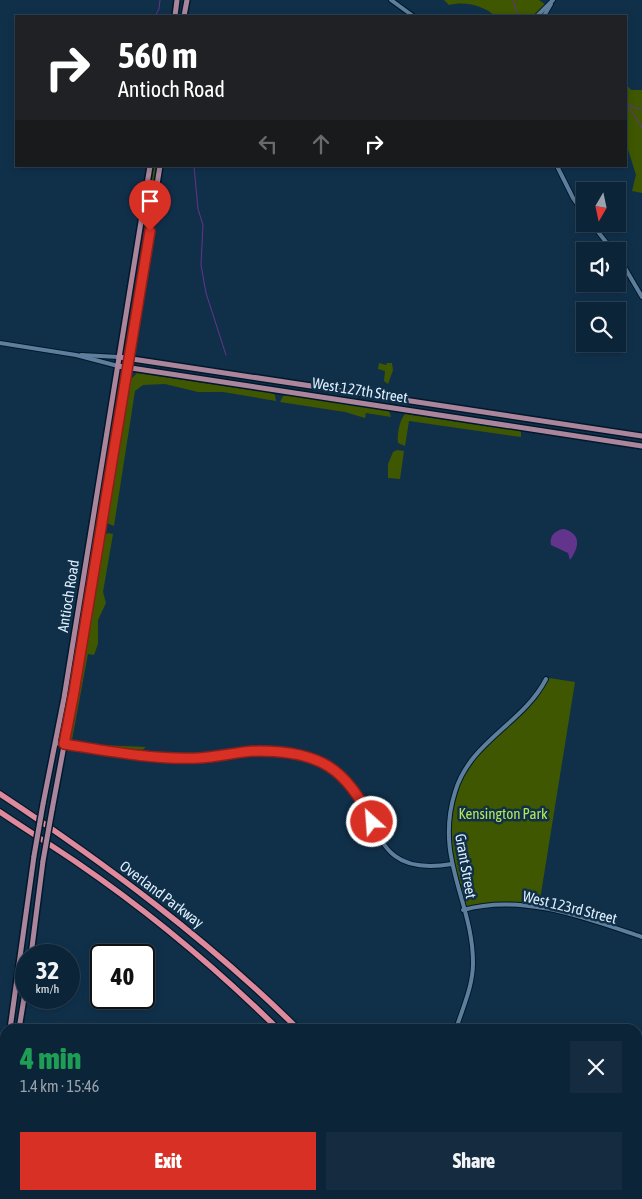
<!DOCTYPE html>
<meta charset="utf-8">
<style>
:root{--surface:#0c2438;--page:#152c40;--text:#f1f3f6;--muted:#9aa4ae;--line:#2c4153;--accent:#d93025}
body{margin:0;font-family:"Asap Condensed",sans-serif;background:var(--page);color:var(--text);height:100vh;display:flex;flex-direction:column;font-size:19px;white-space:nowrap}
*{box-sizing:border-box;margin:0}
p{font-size:16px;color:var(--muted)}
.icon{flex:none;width:28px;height:28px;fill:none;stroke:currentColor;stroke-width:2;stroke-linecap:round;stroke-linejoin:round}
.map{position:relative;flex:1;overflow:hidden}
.panel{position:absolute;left:0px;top:1024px;width:642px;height:176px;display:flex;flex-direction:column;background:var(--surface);border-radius:15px 15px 0 0;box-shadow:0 2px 8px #0003,0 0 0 1px var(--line)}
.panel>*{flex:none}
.guide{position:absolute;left:15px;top:15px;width:612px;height:152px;border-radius:0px;box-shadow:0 2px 8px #0003,0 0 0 1px var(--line);background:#202124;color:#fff;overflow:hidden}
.needle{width:32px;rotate:189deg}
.fabs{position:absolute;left:576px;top:182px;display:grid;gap:10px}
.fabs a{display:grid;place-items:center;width:50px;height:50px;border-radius:0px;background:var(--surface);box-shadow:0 2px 8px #0003,0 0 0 1px var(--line);font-size:25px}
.speed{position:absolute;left:15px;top:944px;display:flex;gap:10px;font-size:25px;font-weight:700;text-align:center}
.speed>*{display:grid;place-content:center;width:65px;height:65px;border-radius:50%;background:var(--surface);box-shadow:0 2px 8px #0003,0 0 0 1px var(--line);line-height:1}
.speed small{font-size:12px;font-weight:400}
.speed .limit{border:2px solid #111;border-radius:8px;background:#fff;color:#111}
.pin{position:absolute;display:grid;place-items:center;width:42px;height:42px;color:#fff;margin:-51px -21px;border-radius:50% 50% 50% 0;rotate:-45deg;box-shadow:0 0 5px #0007}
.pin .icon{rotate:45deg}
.me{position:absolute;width:55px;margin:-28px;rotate:334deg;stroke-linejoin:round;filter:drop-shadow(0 0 4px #0008)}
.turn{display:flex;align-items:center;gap:18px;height:105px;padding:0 20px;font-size:22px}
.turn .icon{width:65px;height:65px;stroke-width:2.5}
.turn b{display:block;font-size:35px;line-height:42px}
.lanes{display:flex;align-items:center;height:48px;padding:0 20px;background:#0003;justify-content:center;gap:25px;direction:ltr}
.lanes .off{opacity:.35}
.round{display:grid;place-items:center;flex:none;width:52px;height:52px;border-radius:0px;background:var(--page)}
.head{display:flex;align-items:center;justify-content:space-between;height:85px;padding:0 20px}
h1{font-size:30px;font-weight:800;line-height:38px;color:#1e9e55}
.button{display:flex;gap:10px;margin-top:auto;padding:10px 20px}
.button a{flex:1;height:58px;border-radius:0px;background:var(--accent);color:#fff;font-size:20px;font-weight:800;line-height:58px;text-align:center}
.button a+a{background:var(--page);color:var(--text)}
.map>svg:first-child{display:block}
.green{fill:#3f5700}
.water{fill:#63348b}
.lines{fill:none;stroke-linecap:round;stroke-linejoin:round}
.stream{stroke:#63348b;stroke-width:1}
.minor-casing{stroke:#01182a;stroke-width:6}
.major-casing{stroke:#01182a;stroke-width:8}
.highway-casing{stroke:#01182a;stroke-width:8}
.minor{stroke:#5d7e9c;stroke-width:4}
.major{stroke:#ab859c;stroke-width:5}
.highway{stroke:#df8a9c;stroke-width:5.5}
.major-bridge-casing{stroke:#01182a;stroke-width:8;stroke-linecap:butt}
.major-bridge{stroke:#ab859c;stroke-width:5}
.route-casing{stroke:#8d1f18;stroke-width:12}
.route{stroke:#d93025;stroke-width:9}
.labels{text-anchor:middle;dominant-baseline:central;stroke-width:5;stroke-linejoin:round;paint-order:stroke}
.street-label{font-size:15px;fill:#e0effd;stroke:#10304a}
.park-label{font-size:15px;fill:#b5e45c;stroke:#10304a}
</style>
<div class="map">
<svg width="642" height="1199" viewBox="0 0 642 1199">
<rect width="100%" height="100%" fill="#10304a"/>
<!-- green -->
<g class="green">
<path d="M444 0H539L546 5 548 14 551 16H495C483 5 464 1 449 5Z"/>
<path d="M626 84 631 90H642V193L632 191 636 175 626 143Z"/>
<path d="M154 166H156L155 185 129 350H126Z"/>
<path d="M379 363 386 365 387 363H392L393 370 388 384 384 381 385 371 378 369Z"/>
<path d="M137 373 272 393 275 395 276 401 223 392H198L165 384 143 385 135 391 114 526 107 523 106 517 131 379Z"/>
<path d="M287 395 387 410 389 411 391 417 366 413 365 418 345 412 280 402 283 396Z"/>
<path d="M405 414 521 431V437L409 421 405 446 398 443C397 435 399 421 405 414Z"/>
<path d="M397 450 404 451 400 479 388 478V464L393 452Z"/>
<path d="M108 533 113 534 103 592 106 603 98 620V644L94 655 88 654 72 740 101 745 146 747 142 750 73 744 68 738 104 536Z"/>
<path d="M549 678 575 682 539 906 503 902 464 909 449 842 454 799 467 766 488 742 537 699Z"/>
</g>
<!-- water -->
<path class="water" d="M564 529C582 534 579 548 570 560L568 553 551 545C549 536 555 530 564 529Z"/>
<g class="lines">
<!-- stream -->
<g class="stream">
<path d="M513 0 518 16"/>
<path d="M155 16 159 9 160 0"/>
<path d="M626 102 642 128"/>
<path d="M629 104 635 108 642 109"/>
<path d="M194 166 198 209 203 225 201 265 206 293 226 355"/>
</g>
<!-- minor casing -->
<g class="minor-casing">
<g id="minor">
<path d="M391 0 413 16"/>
<path d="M537 16 553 0"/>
<path d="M544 16 551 4"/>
<path d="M557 166 573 198 585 215"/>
<path d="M592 224 613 251"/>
<path d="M618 256 642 297"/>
<path d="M0 343 76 355 118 366"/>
<path d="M81 355 119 357"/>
<path d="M55 743C92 750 133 757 171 758 223 759 283 739 331 767 388 799 358 880 452 864"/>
<path d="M463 910C522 893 586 918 642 937"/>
<path d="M456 1029C463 1007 473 986 473 963 473 901 434 859 455 792 470 741 523 724 546 679"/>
<path d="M486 1195 489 1199"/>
</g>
</g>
<!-- major casing -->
<g class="major-casing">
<g id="major">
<path d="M175 16 177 0"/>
<path d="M184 16 187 0"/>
<path d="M119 357 642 436"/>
<path d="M118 366 642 446"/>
<path d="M43 804 64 698 150 166"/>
<path d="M52 810 74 692 160 166"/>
<path d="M31 955 43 861"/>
<path d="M10 1029 34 856"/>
<path d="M19 1029 26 986"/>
<path d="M0 1089 5 1058"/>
<path d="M0 1148 5 1117"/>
</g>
</g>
<!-- highway casing -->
<g class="highway-casing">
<g id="highway">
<path d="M0 794C106 864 207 939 298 1029"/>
<path d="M0 812C25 829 51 845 76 862 148 911 216 968 278 1029"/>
<path d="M426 1195 428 1199"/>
<path d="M431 1195 434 1199"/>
<path d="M451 1195 454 1199"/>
</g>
</g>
<!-- minor -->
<use href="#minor" class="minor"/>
<!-- major -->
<use href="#major" class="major"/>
<!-- highway -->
<use href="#highway" class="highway"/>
<!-- major-bridge casing -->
<g class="major-bridge-casing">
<g id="major-bridge">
<path d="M34 856 43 804"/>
<path d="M43 861 52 810"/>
</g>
</g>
<!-- major-bridge -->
<use href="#major-bridge" class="major-bridge"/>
</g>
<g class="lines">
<!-- route casing -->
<g class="route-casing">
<path id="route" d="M150 231 74 692 64 744C108 751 154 760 199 758 219 757 240 751 259 751 320 751 347 769 372 822"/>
</g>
<!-- route -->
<use href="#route" class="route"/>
</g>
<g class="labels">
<!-- street labels -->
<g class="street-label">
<text transform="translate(360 390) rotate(9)">West 127th Street</text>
<text transform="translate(68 596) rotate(-81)">Antioch Road</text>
<text transform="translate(466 866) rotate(80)">Grant Street</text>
<text transform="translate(162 894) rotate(37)">Overland Parkway</text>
<text transform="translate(570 907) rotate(14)">West 123rd Street</text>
</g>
<!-- park labels -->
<g class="park-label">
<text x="503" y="813">Kensington Park</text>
</g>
</g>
</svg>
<div class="fabs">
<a><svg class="needle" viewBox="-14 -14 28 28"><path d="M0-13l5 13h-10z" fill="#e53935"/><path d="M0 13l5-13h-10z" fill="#9aa4ae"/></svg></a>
<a><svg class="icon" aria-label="sound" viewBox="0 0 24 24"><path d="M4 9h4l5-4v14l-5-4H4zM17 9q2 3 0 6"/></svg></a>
<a><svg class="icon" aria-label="search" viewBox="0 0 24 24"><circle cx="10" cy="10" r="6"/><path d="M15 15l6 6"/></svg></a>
</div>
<div class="speed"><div>32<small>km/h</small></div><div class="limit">40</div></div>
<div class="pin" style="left:150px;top:231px;background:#d93025"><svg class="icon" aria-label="arrive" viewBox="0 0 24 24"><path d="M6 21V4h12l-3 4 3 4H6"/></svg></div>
<svg class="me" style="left:372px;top:822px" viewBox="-20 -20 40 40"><circle r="17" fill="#d93025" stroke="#fff" stroke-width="3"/><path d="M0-11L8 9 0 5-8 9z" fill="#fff"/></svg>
<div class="guide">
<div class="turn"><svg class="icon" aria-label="right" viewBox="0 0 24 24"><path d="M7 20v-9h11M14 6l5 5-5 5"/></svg><div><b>560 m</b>Antioch Road</div></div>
<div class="lanes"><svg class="icon off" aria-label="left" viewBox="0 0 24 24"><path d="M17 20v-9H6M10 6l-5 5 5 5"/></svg><svg class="icon off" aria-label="ahead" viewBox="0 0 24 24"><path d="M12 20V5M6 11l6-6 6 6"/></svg><svg class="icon" aria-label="right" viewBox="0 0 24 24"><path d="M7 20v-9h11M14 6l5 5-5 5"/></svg></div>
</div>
<section class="panel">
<div class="head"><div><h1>4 min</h1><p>1.4 km · 15:46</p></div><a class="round"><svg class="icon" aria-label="close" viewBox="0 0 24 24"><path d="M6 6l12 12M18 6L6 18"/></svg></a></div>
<div class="button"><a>Exit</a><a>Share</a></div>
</section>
</div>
